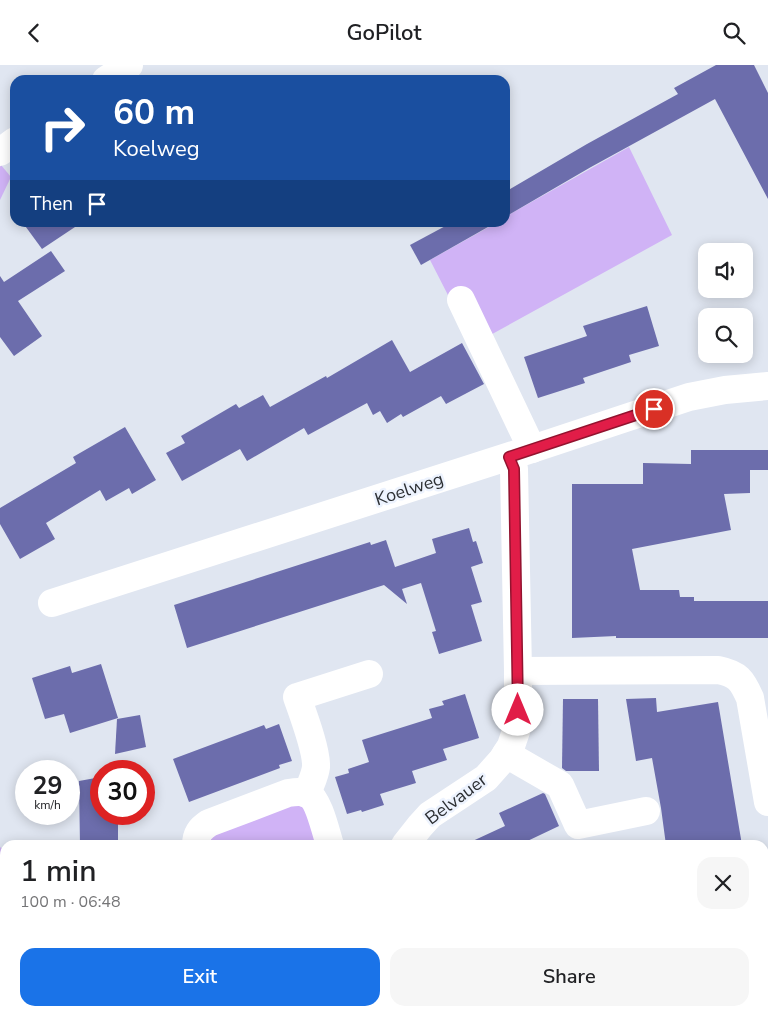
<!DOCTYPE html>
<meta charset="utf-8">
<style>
:root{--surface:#fff;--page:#f6f6f6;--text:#202124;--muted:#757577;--accent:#1a73e8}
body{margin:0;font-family:"Nunito Sans",sans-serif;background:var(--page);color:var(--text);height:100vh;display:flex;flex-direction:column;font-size:19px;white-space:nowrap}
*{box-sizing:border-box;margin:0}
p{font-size:16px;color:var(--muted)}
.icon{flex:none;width:28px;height:28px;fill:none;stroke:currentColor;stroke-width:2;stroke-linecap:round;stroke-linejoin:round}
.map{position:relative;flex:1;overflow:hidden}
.details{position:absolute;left:0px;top:775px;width:769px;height:176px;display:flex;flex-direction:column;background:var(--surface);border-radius:15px 15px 0 0;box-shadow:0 2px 12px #0003}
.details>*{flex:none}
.banner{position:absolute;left:10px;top:10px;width:500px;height:152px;border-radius:15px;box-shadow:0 2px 12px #0003;background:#1a4fa0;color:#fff;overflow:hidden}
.buttons{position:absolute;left:698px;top:178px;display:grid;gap:10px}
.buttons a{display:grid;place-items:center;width:55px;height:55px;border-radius:10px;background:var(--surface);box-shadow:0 2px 12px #0003;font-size:25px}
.speed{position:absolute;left:15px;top:695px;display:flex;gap:10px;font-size:25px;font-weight:700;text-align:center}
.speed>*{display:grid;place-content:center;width:65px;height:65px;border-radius:50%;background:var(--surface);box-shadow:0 2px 12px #0003;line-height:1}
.speed small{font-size:12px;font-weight:400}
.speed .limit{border:8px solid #d22;background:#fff;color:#111}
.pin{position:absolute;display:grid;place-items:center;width:42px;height:42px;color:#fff;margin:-21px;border:2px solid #fff;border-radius:50%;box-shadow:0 1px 5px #0007}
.me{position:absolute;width:55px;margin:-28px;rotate:0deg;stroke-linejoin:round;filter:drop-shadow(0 0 4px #0008)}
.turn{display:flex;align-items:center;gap:18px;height:105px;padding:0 20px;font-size:22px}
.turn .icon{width:65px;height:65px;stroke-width:2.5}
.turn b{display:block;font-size:35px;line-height:42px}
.then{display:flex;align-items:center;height:48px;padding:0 20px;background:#0003;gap:10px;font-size:19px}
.round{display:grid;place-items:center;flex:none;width:52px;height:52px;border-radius:15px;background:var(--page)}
.overview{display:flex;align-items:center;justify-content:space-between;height:85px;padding:0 20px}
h1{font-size:30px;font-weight:600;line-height:38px}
.action{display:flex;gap:10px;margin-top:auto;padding:10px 20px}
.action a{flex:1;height:58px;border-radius:15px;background:var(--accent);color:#fff;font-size:20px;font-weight:600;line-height:58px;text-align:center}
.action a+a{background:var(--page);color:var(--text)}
header{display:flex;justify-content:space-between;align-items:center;height:65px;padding:0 20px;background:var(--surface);font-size:22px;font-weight:600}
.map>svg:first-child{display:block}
.green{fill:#d0b3f6}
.building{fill:#6c6dac}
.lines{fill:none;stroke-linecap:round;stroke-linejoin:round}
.minor{stroke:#fff;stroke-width:28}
.route-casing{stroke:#92132f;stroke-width:12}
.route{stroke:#e11d48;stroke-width:9}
.labels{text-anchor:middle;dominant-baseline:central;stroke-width:5;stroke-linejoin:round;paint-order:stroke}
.street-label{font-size:18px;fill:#2d3034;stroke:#edf3fe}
</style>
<header><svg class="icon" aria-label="back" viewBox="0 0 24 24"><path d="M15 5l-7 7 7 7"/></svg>GoPilot<svg class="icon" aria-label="search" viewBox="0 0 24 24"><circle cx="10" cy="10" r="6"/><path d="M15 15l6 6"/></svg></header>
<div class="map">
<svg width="768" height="951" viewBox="0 0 768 951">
<rect width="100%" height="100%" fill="#e0e6f1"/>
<!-- green -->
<g class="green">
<path d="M629 82 672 170 485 273 450 234 430 195 496 158H505V152Z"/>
<path d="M1 100 11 112 0 135V102Z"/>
<path d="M301 736 323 780H202V774Z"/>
<path d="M0 782 5 786V844L0 851Z"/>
<path d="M768 903V951H668L664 946H764V905Z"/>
</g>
<!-- building -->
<g class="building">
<path d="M716 0H754L768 28V134L715 34 591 102 505 152V127L587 79 678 29 674 23Z"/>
<path d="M23 158H81L42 184Z"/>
<path d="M451 158H495L421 200 410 180Z"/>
<path d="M51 186 65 206 18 236 42 271 14 291 0 272V211L4 217Z"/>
<path d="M647 241 659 281 629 290 631 297 583 313 585 318 538 333 524 292 587 271 583 261Z"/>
<path d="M392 275 410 307 462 278 484 319 446 339 441 331 403 352 401 349 387 358 380 346 373 350 367 338 308 370 304 363 247 396 240 384 182 416 166 388 185 378 181 371 236 339 239 343 263 330 270 342 326 311 327 313Z"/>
<path d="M125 362 156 415 132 429 129 423 106 436 100 425 46 458 55 474 20 494 0 459V443L76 398 73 392Z"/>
<path d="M691 385H768V405H750V428L724 429 731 465 632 484 640 525H679L680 532H694V536H768V573H616V571L572 573V419H643V398L691 399Z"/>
<path d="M469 463 473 477 476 476 483 498 471 502 482 537 471 540 482 576 439 589 432 567 436 566 421 518 402 524 407 539 384 520 187 583 174 540 370 477 371 480 386 475 395 502 436 488 432 474Z"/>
<path d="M101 599 118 653 70 668 64 649 45 654 32 613 70 601 72 608Z"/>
<path d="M465 629 479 673 443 684 447 695 412 706 416 718 380 729 384 740 362 747 361 745 347 749 335 712 349 708 348 704 369 697 362 675 432 653 429 644 444 640 442 636Z"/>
<path d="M656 633 657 647 718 637 742 780H666L661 743 652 693 636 696 626 634Z"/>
<path d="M563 634H598L599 706H566L562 703Z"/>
<path d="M140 650 146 682 115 689 117 654Z"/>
<path d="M279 659 292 696 279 700 280 703 189 737 173 694 264 660 266 664Z"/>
<path d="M101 712V749H118V780H80L79 716Z"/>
<path d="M543 728 545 729 559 761 519 780H464L505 761 499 748Z"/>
</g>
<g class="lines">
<!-- minor -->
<g class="minor">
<path d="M106 15 129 0"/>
<path d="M0 87 15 76"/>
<path d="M461 235 532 384"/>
<path d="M52 538 532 384 689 332 725 325 768 321"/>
<path d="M518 606 718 605C738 609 742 615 750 633L768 737"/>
<path d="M506 689 560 720 578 760 646 746"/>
<path d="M307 729C310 720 315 711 316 702 317 686 303 649 297 632L369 609"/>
<path d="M196 780C196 769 200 764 209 758L288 728C295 727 302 726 308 729 319 735 326 768 330 780"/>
<path d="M405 780 420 761 430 750 486 713 502 695 511 681 517 663 518 645V606L514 404 509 392"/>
<path d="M764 870 768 868"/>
<path d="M398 946 400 951"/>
<path d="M651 946 656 951"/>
<path d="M566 951 572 946"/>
</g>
</g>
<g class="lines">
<!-- route casing -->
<g class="route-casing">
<path id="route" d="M518 645 514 404 509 392 654 344"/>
</g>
<!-- route -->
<use href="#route" class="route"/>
</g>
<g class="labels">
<!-- street labels -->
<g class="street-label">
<text transform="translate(409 424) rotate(-18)">Koelweg</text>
<text transform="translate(456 734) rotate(-37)">Belvauer</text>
</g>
</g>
</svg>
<div class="buttons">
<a><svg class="icon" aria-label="sound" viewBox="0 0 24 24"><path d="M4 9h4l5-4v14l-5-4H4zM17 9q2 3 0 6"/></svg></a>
<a><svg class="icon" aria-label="search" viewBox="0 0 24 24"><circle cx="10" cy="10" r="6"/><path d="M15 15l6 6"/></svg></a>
</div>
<div class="speed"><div>29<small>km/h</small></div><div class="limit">30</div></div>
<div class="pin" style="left:654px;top:344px;background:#d93025"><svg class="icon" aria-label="arrive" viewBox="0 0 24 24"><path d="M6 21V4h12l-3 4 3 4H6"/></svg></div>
<svg class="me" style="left:518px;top:645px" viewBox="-20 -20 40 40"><circle r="19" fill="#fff"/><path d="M0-13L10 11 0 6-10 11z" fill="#e11d48"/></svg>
<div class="banner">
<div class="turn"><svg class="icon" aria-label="right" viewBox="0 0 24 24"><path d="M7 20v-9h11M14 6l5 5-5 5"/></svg><div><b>60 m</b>Koelweg</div></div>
<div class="then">Then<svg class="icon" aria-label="arrive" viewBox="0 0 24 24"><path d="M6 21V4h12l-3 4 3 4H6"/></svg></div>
</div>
<section class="details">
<div class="overview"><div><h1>1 min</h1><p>100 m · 06:48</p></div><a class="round"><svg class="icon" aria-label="close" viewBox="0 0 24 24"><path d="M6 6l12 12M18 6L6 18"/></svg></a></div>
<div class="action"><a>Exit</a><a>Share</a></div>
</section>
</div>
